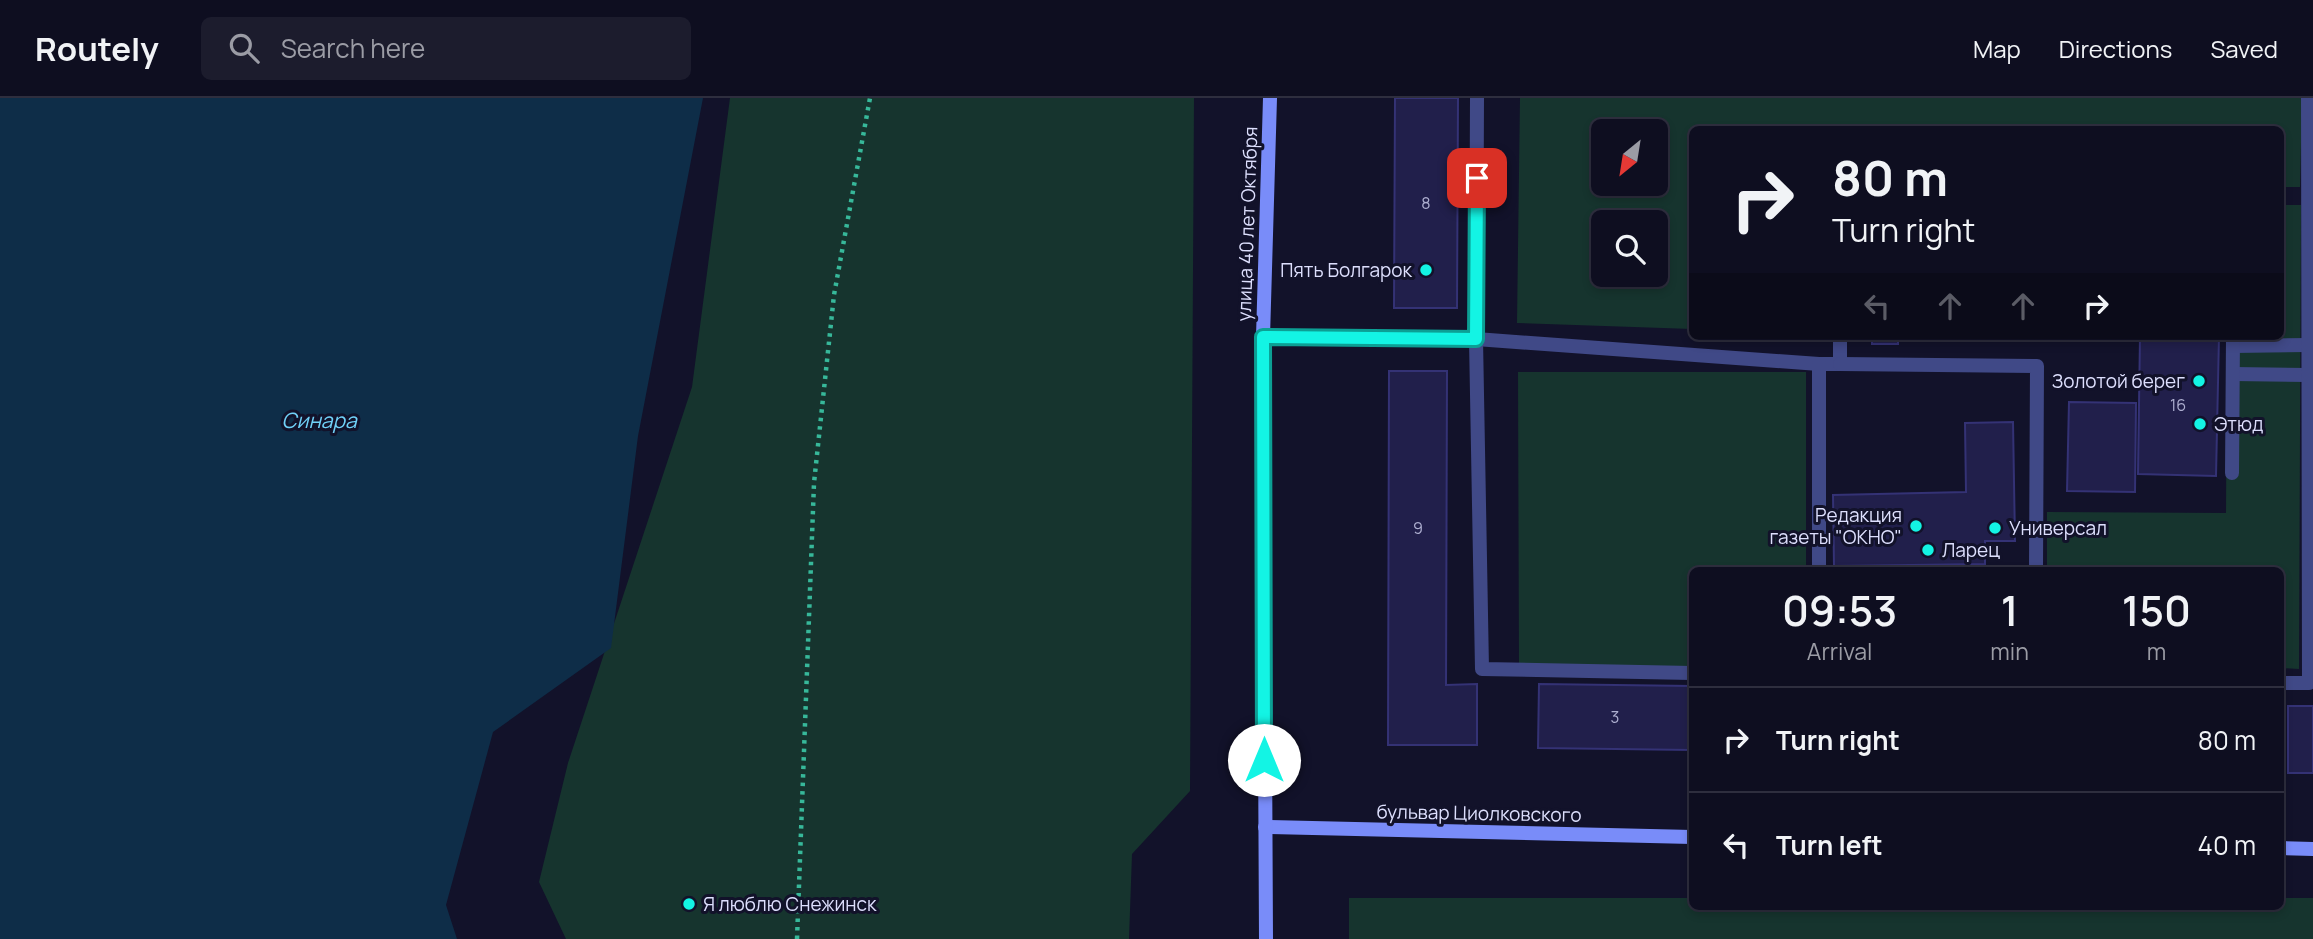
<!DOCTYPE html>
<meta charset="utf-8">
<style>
:root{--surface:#0e0e20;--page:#1c1c2d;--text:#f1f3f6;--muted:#9b9ca5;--line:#2e2e3e}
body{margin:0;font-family:Manrope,sans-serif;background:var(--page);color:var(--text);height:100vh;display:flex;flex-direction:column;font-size:26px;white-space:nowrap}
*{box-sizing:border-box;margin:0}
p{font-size:23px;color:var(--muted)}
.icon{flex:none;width:38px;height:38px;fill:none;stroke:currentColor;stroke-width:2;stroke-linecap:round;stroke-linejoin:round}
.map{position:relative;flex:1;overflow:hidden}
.details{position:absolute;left:1689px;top:469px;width:595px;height:343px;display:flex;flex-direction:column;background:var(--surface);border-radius:10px;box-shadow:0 4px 10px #0003,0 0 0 2px var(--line)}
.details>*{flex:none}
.guide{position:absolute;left:1689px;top:28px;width:595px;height:214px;border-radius:10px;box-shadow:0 4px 10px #0003,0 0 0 2px var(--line);background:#0e0e20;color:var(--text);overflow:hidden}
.needle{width:46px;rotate:210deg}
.controls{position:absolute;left:1591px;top:21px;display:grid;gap:14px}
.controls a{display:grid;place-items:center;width:77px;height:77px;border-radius:10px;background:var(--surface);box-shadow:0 4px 10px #0003,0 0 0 2px var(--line);font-size:35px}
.pin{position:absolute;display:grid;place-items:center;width:60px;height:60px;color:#fff;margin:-30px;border-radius:14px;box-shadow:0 4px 10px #0006}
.me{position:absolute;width:77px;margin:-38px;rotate:0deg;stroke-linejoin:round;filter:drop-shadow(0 0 5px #0008)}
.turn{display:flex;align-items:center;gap:24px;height:147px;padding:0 28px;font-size:32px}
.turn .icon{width:91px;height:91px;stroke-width:2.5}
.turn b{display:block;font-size:49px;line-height:60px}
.lanes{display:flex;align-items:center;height:66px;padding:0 28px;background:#0003;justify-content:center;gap:35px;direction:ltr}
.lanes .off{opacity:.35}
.eta{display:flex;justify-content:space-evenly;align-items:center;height:119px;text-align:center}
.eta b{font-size:42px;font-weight:600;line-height:49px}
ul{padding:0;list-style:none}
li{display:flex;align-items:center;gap:21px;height:105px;padding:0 28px;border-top:2px solid var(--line)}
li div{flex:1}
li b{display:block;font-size:26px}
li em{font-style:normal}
header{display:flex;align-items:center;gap:42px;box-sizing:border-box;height:98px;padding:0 35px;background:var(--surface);border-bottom:2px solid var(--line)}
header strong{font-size:33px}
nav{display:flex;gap:38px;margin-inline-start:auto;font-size:24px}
.search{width:490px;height:63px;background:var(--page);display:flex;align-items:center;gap:18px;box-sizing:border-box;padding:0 24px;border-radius:10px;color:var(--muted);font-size:26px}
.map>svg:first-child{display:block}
.green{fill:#16342e;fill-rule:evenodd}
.water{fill:#0e2d48}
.building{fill:#211f4b;stroke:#343275;stroke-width:2}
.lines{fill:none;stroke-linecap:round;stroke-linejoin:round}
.path{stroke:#37b89a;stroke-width:4.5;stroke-dasharray:3.5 5;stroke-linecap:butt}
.lane{stroke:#404987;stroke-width:14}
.secondary{stroke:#798cf9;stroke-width:14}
.route-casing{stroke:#0c9f94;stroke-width:18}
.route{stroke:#13f4e4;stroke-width:12}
.poi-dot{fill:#13f4e4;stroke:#12122a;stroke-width:2.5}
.labels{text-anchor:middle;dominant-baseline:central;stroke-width:6;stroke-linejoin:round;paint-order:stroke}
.number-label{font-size:16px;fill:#aeafd0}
.street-label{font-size:19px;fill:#dddffd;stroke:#12122a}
.poi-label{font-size:19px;fill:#dddffd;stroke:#12122a;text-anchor:start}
.water-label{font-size:21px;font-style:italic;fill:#70d1f8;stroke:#12122a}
</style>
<header>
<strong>Routely</strong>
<div class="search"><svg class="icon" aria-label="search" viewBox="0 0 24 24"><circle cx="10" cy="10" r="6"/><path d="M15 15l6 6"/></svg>Search here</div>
<nav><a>Map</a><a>Directions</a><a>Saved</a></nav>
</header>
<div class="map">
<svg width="2313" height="841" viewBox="0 0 2313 841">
<rect width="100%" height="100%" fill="#12122a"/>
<!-- green -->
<g class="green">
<path d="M730 0H1194L1190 693 1132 756 1129 841H566L539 784 568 665 692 289Z"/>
<path d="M1520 0H2302L2300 89H2280V32H1692V231L1517 225ZM1603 33H1656V86H1603ZM1603 124H1656V177H1603Z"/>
<path d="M2280 107H2301L2299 571 2280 570V472H2047V414L2226 415 2227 238H2280Z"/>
<path d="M1518 274H1806V472H1692V572H1519Z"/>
<path d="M1349 800H1692V808H2280V800H2313V841H1349Z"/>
</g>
<!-- water -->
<path class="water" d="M0 0H703L638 338 611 550 493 634 446 807 457 841H0Z"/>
<!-- building -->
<g class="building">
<path d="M1395 0H1458L1457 210H1394Z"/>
<rect x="1872" y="238" width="26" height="8"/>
<path d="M2140 238H2219L2216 378 2138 376Z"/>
<path d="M1389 273H1447L1446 587 1477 586V647H1388Z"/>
<path d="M2069 304 2136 305 2135 394 2067 393Z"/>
<path d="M2013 324 2015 443H1985V466L1834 468 1833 397 1966 394 1965 325Z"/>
<path d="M1539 586 1692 588V652L1538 650Z"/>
<rect x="2288" y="608" width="25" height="67"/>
</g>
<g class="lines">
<!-- path -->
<path class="path" d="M797 841 814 385 834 197 870 0"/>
<!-- lane -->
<g class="lane">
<path d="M1477 0 1476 241 1482 571 1692 575"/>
<path d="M1263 239 1476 241 1819 266H1840V238"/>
<path d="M2233 248 2308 247"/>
<path d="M1819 266V472"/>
<path d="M1840 266 2037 268 2036 472"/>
<path d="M2233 276 2308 277"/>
<path d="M2232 375 2233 238"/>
<path d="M2280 585H2309L2308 0"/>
</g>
<!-- secondary -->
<g class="secondary">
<path d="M1265 729 1692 739"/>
<path d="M2280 750 2313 751"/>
<path d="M1266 841 1263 239 1270 0"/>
</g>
</g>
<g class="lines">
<!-- route casing -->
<g class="route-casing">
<path id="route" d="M1264 662 1263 239 1476 241 1477 80"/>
</g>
<!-- route -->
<use href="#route" class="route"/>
</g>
<!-- markers -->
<g class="poi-dot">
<circle cx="1426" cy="172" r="7"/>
<circle cx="2199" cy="283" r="7"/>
<circle cx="2200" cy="326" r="7"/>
<circle cx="1916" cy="428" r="7"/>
<circle cx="1995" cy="430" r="7"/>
<circle cx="1928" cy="452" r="7"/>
<circle cx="689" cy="806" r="7"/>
</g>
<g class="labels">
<!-- number labels -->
<g class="number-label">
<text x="1426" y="105">8</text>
<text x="2178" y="307">16</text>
<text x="1418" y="430">9</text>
<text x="1615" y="619">3</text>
</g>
<!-- street labels -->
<g class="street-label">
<text transform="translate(1247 126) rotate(-88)">улица 40 лет Октября</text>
<text transform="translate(1479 715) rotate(1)">бульвар Циолковского</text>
</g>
<!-- poi labels -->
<g class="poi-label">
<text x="1412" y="172" text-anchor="end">Пять Болгарок</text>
<text x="2185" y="283" text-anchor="end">Золотой берег</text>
<text x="2214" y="326">Этюд</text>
<text x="1902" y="417" text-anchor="end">Редакция<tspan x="1902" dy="22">газеты "ОКНО"</tspan></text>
<text x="2009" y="430">Универсал</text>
<text x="1942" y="452">Ларец</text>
<text x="703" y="806">Я люблю Снежинск</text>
</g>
<!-- water labels -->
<g class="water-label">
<text x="319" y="322">Синара</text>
</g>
</g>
</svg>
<div class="controls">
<a><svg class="needle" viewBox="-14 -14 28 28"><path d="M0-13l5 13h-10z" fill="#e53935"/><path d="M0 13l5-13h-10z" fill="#9b9ca5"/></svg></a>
<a><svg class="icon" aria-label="search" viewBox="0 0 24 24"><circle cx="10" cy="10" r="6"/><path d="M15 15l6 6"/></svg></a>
</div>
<div class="pin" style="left:1477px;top:80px;background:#d93025"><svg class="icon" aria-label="arrive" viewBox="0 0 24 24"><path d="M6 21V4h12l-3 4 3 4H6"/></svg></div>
<svg class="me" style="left:1264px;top:662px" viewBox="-20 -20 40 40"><circle r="19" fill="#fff"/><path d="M0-13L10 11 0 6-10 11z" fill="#13f4e4"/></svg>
<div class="guide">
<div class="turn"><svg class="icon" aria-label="right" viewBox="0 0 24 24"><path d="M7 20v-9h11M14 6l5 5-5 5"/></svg><div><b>80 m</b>Turn right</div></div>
<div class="lanes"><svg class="icon off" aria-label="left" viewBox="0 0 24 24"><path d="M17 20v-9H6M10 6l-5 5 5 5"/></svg><svg class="icon off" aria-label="ahead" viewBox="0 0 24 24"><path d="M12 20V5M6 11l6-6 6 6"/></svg><svg class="icon off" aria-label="ahead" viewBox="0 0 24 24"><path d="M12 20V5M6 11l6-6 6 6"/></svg><svg class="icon" aria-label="right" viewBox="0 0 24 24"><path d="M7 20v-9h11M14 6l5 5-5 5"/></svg></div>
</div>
<section class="details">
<div class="eta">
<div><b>09:53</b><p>Arrival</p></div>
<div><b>1</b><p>min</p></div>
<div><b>150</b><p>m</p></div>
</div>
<ul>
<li><svg class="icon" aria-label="right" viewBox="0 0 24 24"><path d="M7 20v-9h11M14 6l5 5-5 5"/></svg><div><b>Turn right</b></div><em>80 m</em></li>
<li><svg class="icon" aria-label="left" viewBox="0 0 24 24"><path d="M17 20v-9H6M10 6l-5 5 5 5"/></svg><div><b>Turn left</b></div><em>40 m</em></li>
</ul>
</section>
</div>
